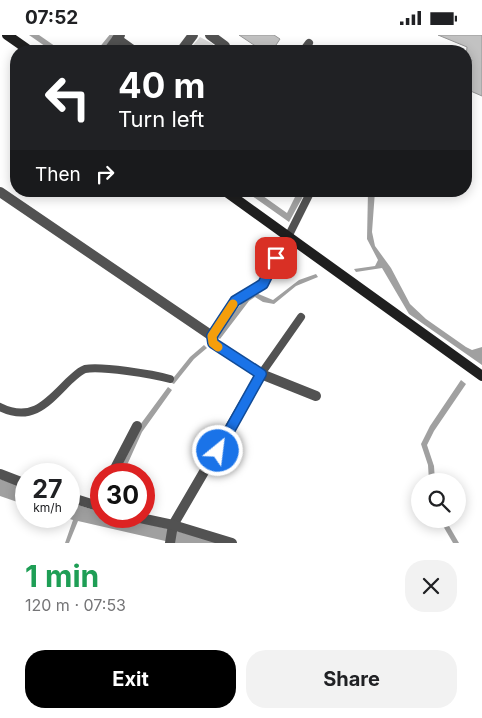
<!DOCTYPE html>
<meta charset="utf-8">
<style>
:root{--surface:#fff;--page:#f2f2f2;--text:#202124;--muted:#757577;--accent:#000}
body{margin:0;font-family:Inter,sans-serif;background:var(--page);color:var(--text);height:100vh;display:flex;flex-direction:column;font-size:19px;white-space:nowrap}
*{box-sizing:border-box;margin:0}
p{font-size:16px;color:var(--muted)}
.icon{flex:none;width:28px;height:28px;fill:none;stroke:currentColor;stroke-width:2;stroke-linecap:round;stroke-linejoin:round}
.map{position:relative;height:508px;overflow:hidden}
.panel{display:flex;flex-direction:column;background:var(--surface);flex:1}
.panel>*{flex:none}
.top-card{position:absolute;left:10px;top:10px;width:462px;height:152px;border-radius:20px;box-shadow:0 2px 12px #0003;background:#202124;color:#fff;overflow:hidden}
.controls{position:absolute;left:411px;top:438px;display:grid;gap:10px}
.controls a{display:grid;place-items:center;width:55px;height:55px;border-radius:50%;background:var(--surface);box-shadow:0 2px 12px #0003;font-size:25px}
.speed{position:absolute;left:15px;top:428px;display:flex;gap:10px;font-size:25px;font-weight:700;text-align:center}
.speed>*{display:grid;place-content:center;width:65px;height:65px;border-radius:50%;background:var(--surface);box-shadow:0 2px 12px #0003;line-height:1}
.speed small{font-size:12px;font-weight:400}
.speed .limit{border:8px solid #d22;background:#fff;color:#111}
.pin{position:absolute;display:grid;place-items:center;width:42px;height:42px;color:#fff;margin:-21px;border-radius:10px;box-shadow:0 2px 8px #0006}
.me{position:absolute;width:55px;margin:-28px;rotate:29deg;stroke-linejoin:round;filter:drop-shadow(0 0 4px #0008)}
.turn{display:flex;align-items:center;gap:18px;height:105px;padding:0 25px;font-size:22px}
.turn .icon{width:65px;height:65px;stroke-width:2.5}
.turn b{display:block;font-size:35px;line-height:42px}
.then{display:flex;align-items:center;height:48px;padding:0 25px;background:#0003;gap:10px;font-size:19px}
.round{display:grid;place-items:center;flex:none;width:52px;height:52px;border-radius:20px;background:var(--page)}
.headline{display:flex;align-items:center;justify-content:space-between;height:85px;padding:0 25px}
h1{font-size:30px;font-weight:700;line-height:38px;color:#1e9e55}
.cta{display:flex;gap:10px;margin-top:auto;padding:10px 25px}
.cta a{flex:1;height:58px;border-radius:20px;background:var(--accent);color:#fff;font-size:20px;font-weight:700;line-height:58px;text-align:center}
.cta a+a{background:var(--page);color:var(--text)}
.status{display:flex;justify-content:space-between;align-items:center;height:35px;padding:0 25px;background:var(--surface);direction:ltr}
.status svg{height:14px;fill:currentColor}
.map>svg:first-child{display:block}
.green{fill:#d9d9d9}
.water{fill:#a0a0a0}
.lines{fill:none;stroke-linecap:round;stroke-linejoin:round}
.stream{stroke:#a0a0a0;stroke-width:4}
.building{fill:#c2c2c2;stroke:#969696}
.lane{stroke:#525252;stroke-width:8}
.street{stroke:#525252;stroke-width:10}
.secondary{stroke:#1f1f1f;stroke-width:10}
.route-casing{stroke:#114b97;stroke-width:12}
.route{stroke:#1a73e8;stroke-width:9}
.slow{stroke:#f59e0b;stroke-width:9}
</style>
<div class="status"><b>07:52</b><svg viewBox="0 0 49 12"><path d="M0 12V9h3v3zM5 12V6h3v6zM10 12V3h3v9zM15 12V0h3v12zM26 1h20v11H26zM47 4h2v5h-2z"/></svg></div>
<div class="map">
<svg width="482" height="508" viewBox="0 0 482 508">
<rect width="100%" height="100%" fill="#fff"/>
<!-- green -->
<path class="green" d="M200 2 213 9 216 16H188Z"/>
<!-- water -->
<g class="water">
<path d="M29 0H39L62 16H52Z"/>
<path d="M245 156H256L287 178 298 156H306L289 187Z"/>
<path d="M368 156H375L372 197 375 211 391 233 410 269 426 284 466 312 472 315 482 312V330L409 279 382 233 356 237 354 234 375 231 378 225 367 204Z"/>
<path d="M316 239 318 242 296 251 274 269 263 267 255 262 249 266 220 304 217 302C229 286 237 268 256 258L273 265 299 245Z"/>
<path d="M204 310 207 313 194 324 174 349 170 347 190 322Z"/>
<path d="M461 345 466 349 434 396 427 410 434 431 435 446H429L428 430 421 409 430 391Z"/>
<path d="M168 352 172 355 142 397 123 439H117L137 394Z"/>
<path d="M0 444 26 453V470L0 461Z"/>
<path d="M69 467 100 477 101 475V481H113L169 494 221 508H174L78 486 69 508H65L73 485 60 481H69Z"/>
<path d="M439 484H445L459 508H453Z"/>
</g>
<g class="lines">
<!-- stream -->
<path class="stream" d="M99 16 112 0"/>
</g>
<!-- building -->
<g class="building">
<path d="M239 0H274L280 4 272 16H263Z"/>
<path d="M438 0H482V61L466 54V39L472 25 466 23 467 12Z"/>
</g>
<g class="lines">
<!-- lane -->
<g class="lane">
<path d="M303 16 309 8"/>
<path d="M288 202 311 156"/>
<path d="M261 339 301 282"/>
<path d="M0 372C32 388 48 367 69 346 74 342 79 336 85 334 102 331 152 339 170 344"/>
</g>
<!-- street -->
<g class="street">
<path d="M210 0 225 11 221 16"/>
<path d="M117 4 134 16"/>
<path d="M108 16 120 0"/>
<path d="M181 16 193 0"/>
<path d="M0 157 212 301 213 308 261 339 173 490 170 508"/>
<path d="M212 301 235 266 263 249 288 202"/>
<path d="M261 339 316 361"/>
<path d="M0 439 26 449"/>
<path d="M112 439 137 391"/>
<path d="M69 462 101 472"/>
<path d="M131 481 173 490 232 508"/>
</g>
<!-- secondary -->
<g class="secondary">
<path d="M7 0 30 16"/>
<path d="M225 156 482 341"/>
</g>
</g>
<g class="lines">
<!-- route casing -->
<g class="route-casing">
<path id="route" d="M218 416 261 339 213 308 212 301 235 266 263 249 276 223"/>
</g>
<!-- route -->
<use href="#route" class="route"/>
<!-- slow -->
<path class="slow" d="M218 312 213 308 212 301 233 269"/>
</g>
</svg>
<div class="controls">
<a><svg class="icon" aria-label="search" viewBox="0 0 24 24"><circle cx="10" cy="10" r="6"/><path d="M15 15l6 6"/></svg></a>
</div>
<div class="speed"><div>27<small>km/h</small></div><div class="limit">30</div></div>
<div class="pin" style="left:276px;top:223px;background:#d93025"><svg class="icon" aria-label="arrive" viewBox="0 0 24 24"><path d="M6 21V4h12l-3 4 3 4H6"/></svg></div>
<svg class="me" style="left:218px;top:416px" viewBox="-20 -20 40 40"><circle r="17" fill="#1a73e8" stroke="#fff" stroke-width="3"/><path d="M0-11L8 9 0 5-8 9z" fill="#fff"/></svg>
<div class="top-card">
<div class="turn"><svg class="icon" aria-label="left" viewBox="0 0 24 24"><path d="M17 20v-9H6M10 6l-5 5 5 5"/></svg><div><b>40 m</b>Turn left</div></div>
<div class="then">Then<svg class="icon" aria-label="right" viewBox="0 0 24 24"><path d="M7 20v-9h11M14 6l5 5-5 5"/></svg></div>
</div>
</div>
<section class="panel">
<div class="headline"><div><h1>1 min</h1><p>120 m · 07:53</p></div><a class="round"><svg class="icon" aria-label="close" viewBox="0 0 24 24"><path d="M6 6l12 12M18 6L6 18"/></svg></a></div>
<div class="cta"><a>Exit</a><a>Share</a></div>
</section>
